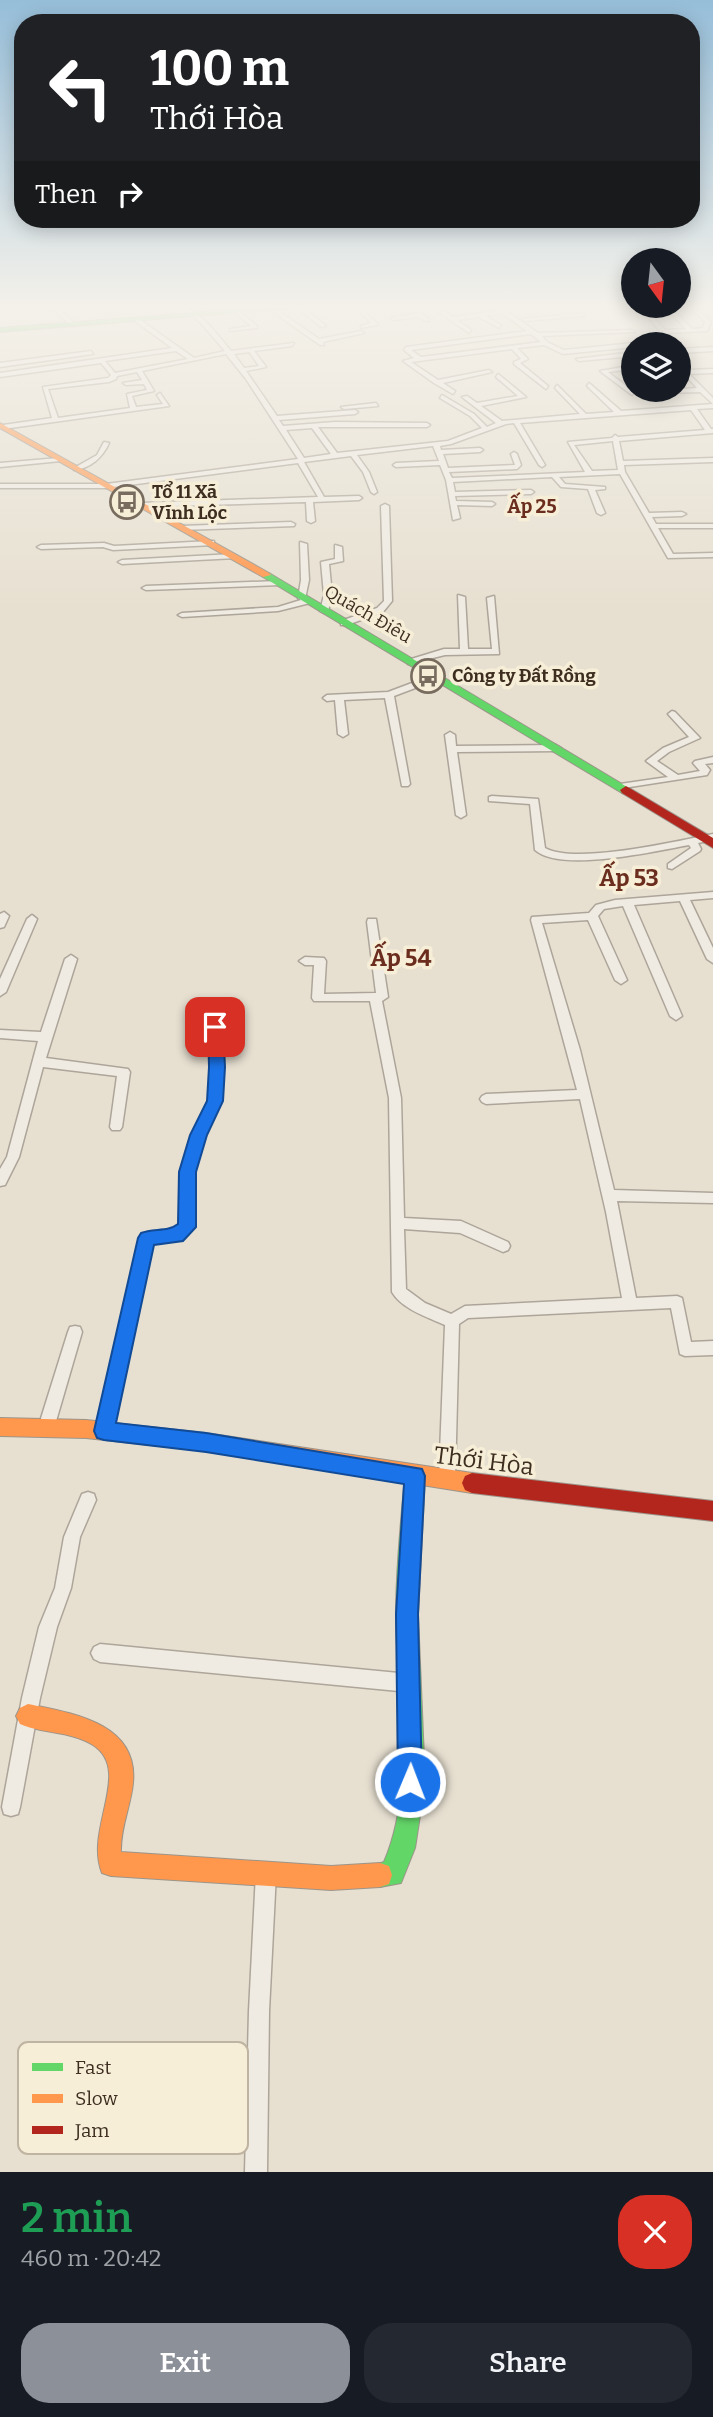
<!DOCTYPE html>
<meta charset="utf-8">
<style>
:root{--surface:#171b24;--page:#242831;--text:#f1f3f6;--muted:#9ea1a6;--accent:#8c9099}
body{margin:0;font-family:Bitter,serif;background:var(--page);color:var(--text);height:100vh;display:flex;flex-direction:column;font-size:26px;white-space:nowrap}
*{box-sizing:border-box;margin:0}
p{font-size:23px;color:var(--muted)}
.icon{flex:none;width:38px;height:38px;fill:none;stroke:currentColor;stroke-width:2;stroke-linecap:round;stroke-linejoin:round}
.map{position:relative;height:2172px;overflow:hidden}
.side{display:flex;flex-direction:column;background:var(--surface);flex:1}
.side>*{flex:none}
.hud{position:absolute;left:14px;top:14px;width:686px;height:214px;border-radius:28px;box-shadow:0 4px 18px #0003;background:#202124;color:#fff;overflow:hidden}
.needle{width:46px;rotate:165deg}
.fabs{position:absolute;left:621px;top:248px;display:grid;gap:14px}
.fabs a{display:grid;place-items:center;width:70px;height:70px;border-radius:50%;background:var(--surface);box-shadow:0 4px 18px #0003;font-size:35px}
.pin{position:absolute;display:grid;place-items:center;width:60px;height:60px;color:#fff;margin:-30px;border-radius:14px;box-shadow:0 4px 10px #0006}
.me{position:absolute;width:77px;margin:-38px;rotate:1deg;stroke-linejoin:round;filter:drop-shadow(0 0 5px #0008)}
.turn{display:flex;align-items:center;gap:24px;height:147px;padding:0 21px;font-size:32px}
.turn .icon{width:91px;height:91px;stroke-width:2.5}
.turn b{display:block;font-size:49px;line-height:60px}
.then{display:flex;align-items:center;height:66px;padding:0 21px;background:#0003;gap:14px;font-size:26px}
.round{display:grid;place-items:center;flex:none;width:74px;height:74px;border-radius:28px;background:var(--page)}
.overview{display:flex;align-items:center;justify-content:space-between;height:119px;padding:0 21px}
h1{font-size:42px;font-weight:600;line-height:52px;color:#1e9e55}
.cta{display:flex;gap:14px;margin-top:auto;padding:14px 21px}
.cta a{flex:1;height:80px;border-radius:28px;background:var(--accent);color:#fff;font-size:28px;font-weight:600;line-height:80px;text-align:center}
.cta a+a{background:var(--page);color:var(--text)}
.map>svg:first-child{display:block}
.lines{fill:none;stroke-linecap:round;stroke-linejoin:round}
.street-casing{stroke:#ada599;stroke-width:3}
.fast-casing{stroke:#9c958a;stroke-width:2}
.slow-casing{stroke:#9c958a;stroke-width:2}
.jam-casing{stroke:#9c958a;stroke-width:2}
.street{fill:#efebe3;fill-rule:evenodd}
.fast{fill:#63d668;fill-rule:evenodd}
.slow{fill:#ff974d;fill-rule:evenodd}
.jam{fill:#b3261e;fill-rule:evenodd}
.route{fill:#1a73e8;stroke:#114b97;stroke-width:2}
.labels{text-anchor:middle;dominant-baseline:central;stroke-width:7;stroke-linejoin:round;paint-order:stroke}
.far-poi-label{font-size:18px;font-weight:bold;fill:#3d2e20;stroke:#f7eed8;text-anchor:start}
.far-street-label{font-size:18px;fill:#3d2e20;stroke:#f7eed8}
.far-neighbourhood-label{font-size:19px;font-weight:bold;fill:#6b2e1e;stroke:#f7eed8}
.neighbourhood-label{font-size:23px;font-weight:bold;fill:#6b2e1e;stroke:#f7eed8}
.near-street-label{font-size:24px;fill:#3d2e20;stroke:#f7eed8}
.key{fill:#f7eed8;stroke:#bfb4a1;stroke-width:2}
.key-label{font-size:19px;fill:#3d2e20}
</style>
<div class="map">
<svg width="713" height="2172" viewBox="0 0 713 2172">
<rect width="100%" height="100%" fill="#e7e0d1"/>
<g class="lines">
<!-- street casing -->
<g class="street-casing">
<g id="street">
<path d="M52 308H58L75 324V326H71Z"/>
<path d="M183 308C198 308 221 339 231 351L294 343 292 346 254 351 266 367 246 371 277 416 355 410 358 412 355 414 279 420 283 426 335 422 427 423 430 425 427 427H318L337 453 448 441 482 428 470 416 440 398 442 395 474 414 487 427 496 423 462 397 467 396 477 403 518 396 496 377 498 374 526 397 481 406 502 421 580 414 555 388 557 385 586 414 614 412 587 386 589 383 621 411 713 404V408L697 409 711 429H713V433L619 441 623 461 713 458V462L624 465 625 472 649 513 682 512 686 514 682 516 652 517 656 524H713V528H658L673 554 713 553V557L668 558 620 474 559 477 565 484 605 487V489L595 490 605 513 601 515 597 513 588 489 561 487 552 477 453 482 455 492 531 490 534 492 531 494 455 496 456 501 492 502 495 504 492 506 457 505 460 518 453 520 446 480 440 465 396 467 393 465 396 463 439 461 433 446 357 455 369 472 377 492 374 494 371 492 363 472 351 456 304 462 324 497 359 496 362 498 359 500 313 502 315 521 311 523 307 521 306 502 141 507 137 505 141 503 318 497 298 463 106 488H0V484H106L298 459 246 379 226 354 142 371 154 391 132 396 136 407 163 404 157 395 160 393 169 406 3 429 0 427 3 425 52 418 43 387 108 378 111 375 101 363 0 377V373L172 348 135 321V319H139L194 358 225 351 200 322ZM176 351 188 359 115 373 105 361ZM249 352 250 353 259 366 244 368 234 354ZM137 372 142 380 123 383 126 385 144 384 147 390 127 394 130 408 58 418 48 389 109 382 116 379 117 376ZM691 410 705 430 618 437 615 435 612 438 568 442 585 472 452 478 449 472 517 469 521 465 517 454 514 452 511 454 515 465 448 468 443 454 480 452 483 450 480 448 441 450 440 446 451 444 506 424 514 423 539 465 542 467 545 465 520 423ZM312 428 331 454 304 458 286 430ZM613 441 618 470 592 471 574 445Z"/>
<path d="M274 308 319 339 361 331 364 333 323 342 324 345H320L272 311Z"/>
<path d="M298 308H304L326 326 321 327Z"/>
<path d="M356 308H361L377 323V325L361 328V326L371 323Z"/>
<path d="M496 308H502L538 333 632 330 635 332 542 336 547 342 564 350 634 343 659 345H634V347L563 354 544 345 517 348 528 359 520 363 548 386 546 389 514 364V362L521 359 512 349 411 362 438 380 489 370 492 372 443 383 455 391 453 394 434 383 403 361 414 358 404 350 406 347 527 331 502 313 485 316 501 325 499 328 479 317 457 320 471 330 469 333 439 312 444 311 453 317 499 311ZM531 334 541 342 421 357 411 350Z"/>
<path d="M640 308H645L665 330 686 329 666 308H671L692 329 703 328 705 322 691 308H696L711 322 707 331 668 333 678 345H672Z"/>
<path d="M238 310 257 326V328L230 331V329L251 326 236 313Z"/>
<path d="M420 313 429 319V321H425L419 317 393 320 390 318Z"/>
<path d="M582 313 584 316 525 321 522 319Z"/>
<path d="M713 347V351L679 353V349Z"/>
<path d="M91 351 93 354 0 367V363Z"/>
<path d="M634 352V356L579 361 576 359Z"/>
<path d="M679 364 686 370 713 369V373L689 374 713 398V404L700 392 666 393 668 390 697 388 679 369Z"/>
<path d="M634 365V369L608 372 634 392 632 395 600 371Z"/>
<path d="M376 403 378 406 344 409 341 407Z"/>
<path d="M104 442 109 443C103 457 90 469 74 470V468L97 455Z"/>
<path d="M59 458 61 459V461L0 467V463Z"/>
<path d="M385 504 389 506 392 601 383 612 347 625H341V621L377 608 384 601 381 506Z"/>
<path d="M291 522 295 524 294 526 182 530 178 528 182 526Z"/>
<path d="M211 541H214V545L113 550 103 547 41 549 37 547 41 545 104 543 114 546Z"/>
<path d="M300 542 307 544 309 580 305 599H310V603L278 611 182 617 178 615 182 613 278 607 301 600 298 598 301 580Z"/>
<path d="M335 545 342 547 343 561 329 564 332 595 328 611 324 613 320 611 324 595 321 562 335 559Z"/>
<path d="M233 554 237 556 236 558 122 564 118 562 122 560Z"/>
<path d="M278 581H281V585L146 590 142 588 146 586Z"/>
<path d="M458 595 465 597 468 649H492L487 598 494 596 499 654 445 655 408 664V660L444 649H460Z"/>
<path d="M436 674 440 677 439 679 394 696 410 784 408 786H402L385 698 344 700 348 734 343 737 338 734 335 700 327 701 323 698 327 695 388 692Z"/>
<path d="M672 711 675 712 700 738 669 752 657 761 678 775 700 771 693 763 695 761 713 757V763L705 764 710 770 707 775 617 789V785L620 784 668 777 646 761 663 748 689 737 668 714Z"/>
<path d="M450 732 455 735 456 746 556 745 561 748 556 751 457 752 466 815 461 818 456 815 445 735Z"/>
<path d="M492 796 538 799 545 848C575 865 678 841 713 834V840L698 843 701 849 700 851 672 869 668 868V864L691 848 689 845C656 851 560 873 535 850L530 804 489 801V797Z"/>
<path d="M713 892V898L690 900 713 948V963L707 959 680 901 634 905 682 1016 676 1020 670 1016 623 906 604 909 598 916 627 980 621 984 615 980 588 920 542 923 580 1050 614 1190 713 1193V1203L617 1201 636 1298 677 1296 682 1298 691 1342 713 1341V1355L685 1356 680 1354 671 1308 468 1318 459 1324 455 1479 453 1484 447 1487 441 1484 439 1479 445 1325C427 1317 402 1309 392 1292L389 1098 370 1001H314L312 998 314 965H305L299 961 305 957 324 958 326 961 324 994 376 993 367 922 368 919H376L388 997 382 1001 401 1098 404 1218 461 1221 508 1242 510 1246 508 1250 503 1252 460 1233 404 1229 406 1289 425 1303 451 1314 465 1306 622 1298 606 1212 580 1099 486 1104 482 1102 480 1099 482 1096 486 1094 577 1090 531 920 532 917 589 913 596 905 615 900Z"/>
<path d="M4 912 9 916 4 927 0 928V914Z"/>
<path d="M32 915 37 919 6 992 0 996V979L27 919Z"/>
<path d="M71 955 77 959 46 1058 128 1069 130 1072 122 1127 120 1130H112L110 1127 117 1076 43 1067 19 1157 5 1185 0 1186V1169L7 1157 38 1041 0 1038V1030L41 1032 65 959Z"/>
<path d="M215 1023 221 1027 223 1067 221 1101 205 1135 194 1172V1227L182 1239 153 1243 113 1431 110 1436 105 1438 100 1436 97 1431 140 1238 142 1234C155 1230 169 1233 180 1225V1172L193 1135 209 1101 211 1067 209 1027Z"/>
<path d="M75 1326 80 1327 82 1332 54 1428 51 1433 46 1435 41 1433 38 1428 68 1332 70 1327Z"/>
<path d="M88 1492 94 1494 96 1500 80 1537 71 1588 57 1627 40 1698 20 1807 18 1814 11 1816 4 1814 2 1807 22 1698 39 1627 55 1588 64 1537 82 1494Z"/>
<path d="M100 1644 409 1674 415 1677 418 1683 415 1689 409 1692 100 1662 94 1659 91 1653 94 1647Z"/>
<path d="M266 1863 273 1866 276 1873 269 2011 267 2172H245L249 2011 256 1873 259 1866Z"/>
</g>
</g>
<!-- fast casing -->
<g class="fast-casing">
<g id="fast">
<path d="M255 308H290L0 332V328Z"/>
<path d="M263 573H269L632 790 626 794 622 793 263 577Z"/>
<path d="M415 1466 422 1469 425 1476 418 1615 425 1783 415 1848 401 1883 380 1887 371 1884 368 1875 371 1866 384 1862C417 1785 396 1695 396 1614 396 1568 401 1522 405 1476L408 1469Z"/>
</g>
</g>
<!-- slow casing -->
<g class="slow-casing">
<g id="slow">
<path d="M0 423 269 573 271 575 263 577 0 428Z"/>
<path d="M0 1418 86 1420 206 1433 472 1473 479 1476 482 1483 479 1490 472 1493 206 1451 86 1438 0 1436Z"/>
<path d="M28 1704C72 1713 139 1723 133 1783 131 1806 120 1828 121 1852L331 1866 380 1863 389 1866 392 1875 389 1884 380 1887 331 1890 111 1876 102 1873C84 1829 133 1771 93 1745 71 1731 43 1734 20 1724L16 1716 20 1708Z"/>
</g>
</g>
<!-- jam casing -->
<g class="jam-casing">
<g id="jam">
<path d="M626 786 713 838V848L622 793 620 790Z"/>
<path d="M472 1473 713 1501V1521L472 1493 465 1490 462 1483 465 1476Z"/>
</g>
</g>
<!-- street -->
<use href="#street" class="street"/>
<!-- fast -->
<use href="#fast" class="fast"/>
<!-- slow -->
<use href="#slow" class="slow"/>
<!-- jam -->
<use href="#jam" class="jam"/>
</g>
<!-- sky -->
<linearGradient id="sky" x2="0" y2="1"><stop stop-color="#96bed9"/><stop offset="0.5" stop-color="#f4f1ea"/><stop offset="1" stop-color="#f4f1ea" stop-opacity="0"/></linearGradient>
<rect width="713" height="613" fill="url(#sky)"/>
<!-- route -->
<path class="route" d="M215 1022 223 1027 225 1067 223 1101 207 1135 196 1172V1227L183 1241 154 1245 116 1423 206 1433 422 1469 425 1476 418 1614 422 1782 419 1791 410 1794 402 1791 398 1782 396 1614 404 1484 206 1452 104 1440 97 1438 94 1431 138 1238 141 1233C153 1228 168 1232 178 1224L179 1172 190 1135 207 1101 209 1067 208 1027Z"/>
<!-- icons -->
<defs>
<g id="bus-ring" transform="scale(1.75)"><circle r="9.5" fill="#f7eed8" stroke="#786c5e" stroke-width="1.5"/><path d="M-5-6H5V4H4V6H2V4H-2V6H-4V4H-5ZM-3.5-4V0h7V-4ZM-3.5 1.2v1.5H-2V1.2ZM2 1.2v1.5H3.5V1.2Z" fill="#786c5e"/></g>
</defs>
<g fill-rule="evenodd">
<use href="#bus-ring" x="127" y="502"/>
<use href="#bus-ring" x="428" y="676"/>
</g>
<g class="labels">
<!-- far-poi labels -->
<g class="far-poi-label">
<text x="152" y="492">Tổ 11 Xã<tspan x="152" dy="21">Vĩnh Lộc</tspan></text>
<text x="452" y="676">Công ty Đất Rồng</text>
</g>
<!-- far-street labels -->
<g class="far-street-label">
<text transform="translate(368 614) rotate(30)">Quách Điêu</text>
</g>
<!-- far-neighbourhood labels -->
<g class="far-neighbourhood-label">
<text x="532" y="506">Ấp 25</text>
</g>
<!-- neighbourhood labels -->
<g class="neighbourhood-label">
<text x="629" y="878">Ấp 53</text>
<text x="401" y="958">Ấp 54</text>
</g>
<!-- near-street labels -->
<g class="near-street-label">
<text transform="translate(484 1461) rotate(7)">Thới Hòa</text>
</g>
</g>
<!-- legend -->
<rect x="18" y="2042" width="230" height="112" rx="10" class="key"/>
<rect x="32" y="2063" width="31" height="8" fill="#63d668"/>
<rect x="32" y="2094" width="31" height="9" fill="#ff974d"/>
<rect x="32" y="2126" width="31" height="8" fill="#b3261e"/>
<g class="key-label">
<text x="75" y="2074">Fast</text>
<text x="75" y="2105">Slow</text>
<text x="75" y="2137">Jam</text>
</g>
</svg>
<div class="fabs">
<a><svg class="needle" viewBox="-14 -14 28 28"><path d="M0-13l5 13h-10z" fill="#e53935"/><path d="M0 13l5-13h-10z" fill="#9ea1a6"/></svg></a>
<a><svg class="icon" aria-label="layers" viewBox="0 0 24 24"><path d="M12 4l9 5-9 5-9-5zM3 14l9 5 9-5"/></svg></a>
</div>
<div class="pin" style="left:215px;top:1027px;background:#d93025"><svg class="icon" aria-label="arrive" viewBox="0 0 24 24"><path d="M6 21V4h12l-3 4 3 4H6"/></svg></div>
<svg class="me" style="left:410px;top:1782px" viewBox="-20 -20 40 40"><circle r="17" fill="#1a73e8" stroke="#fff" stroke-width="3"/><path d="M0-11L8 9 0 5-8 9z" fill="#fff"/></svg>
<div class="hud">
<div class="turn"><svg class="icon" aria-label="left" viewBox="0 0 24 24"><path d="M17 20v-9H6M10 6l-5 5 5 5"/></svg><div><b>100 m</b>Thới Hòa</div></div>
<div class="then">Then<svg class="icon" aria-label="right" viewBox="0 0 24 24"><path d="M7 20v-9h11M14 6l5 5-5 5"/></svg></div>
</div>
</div>
<section class="side">
<div class="overview"><div><h1>2 min</h1><p>460 m · 20:42</p></div><a class="round" style="background:#d93025;color:#fff"><svg class="icon" aria-label="close" viewBox="0 0 24 24"><path d="M6 6l12 12M18 6L6 18"/></svg></a></div>
<div class="cta"><a>Exit</a><a>Share</a></div>
</section>
